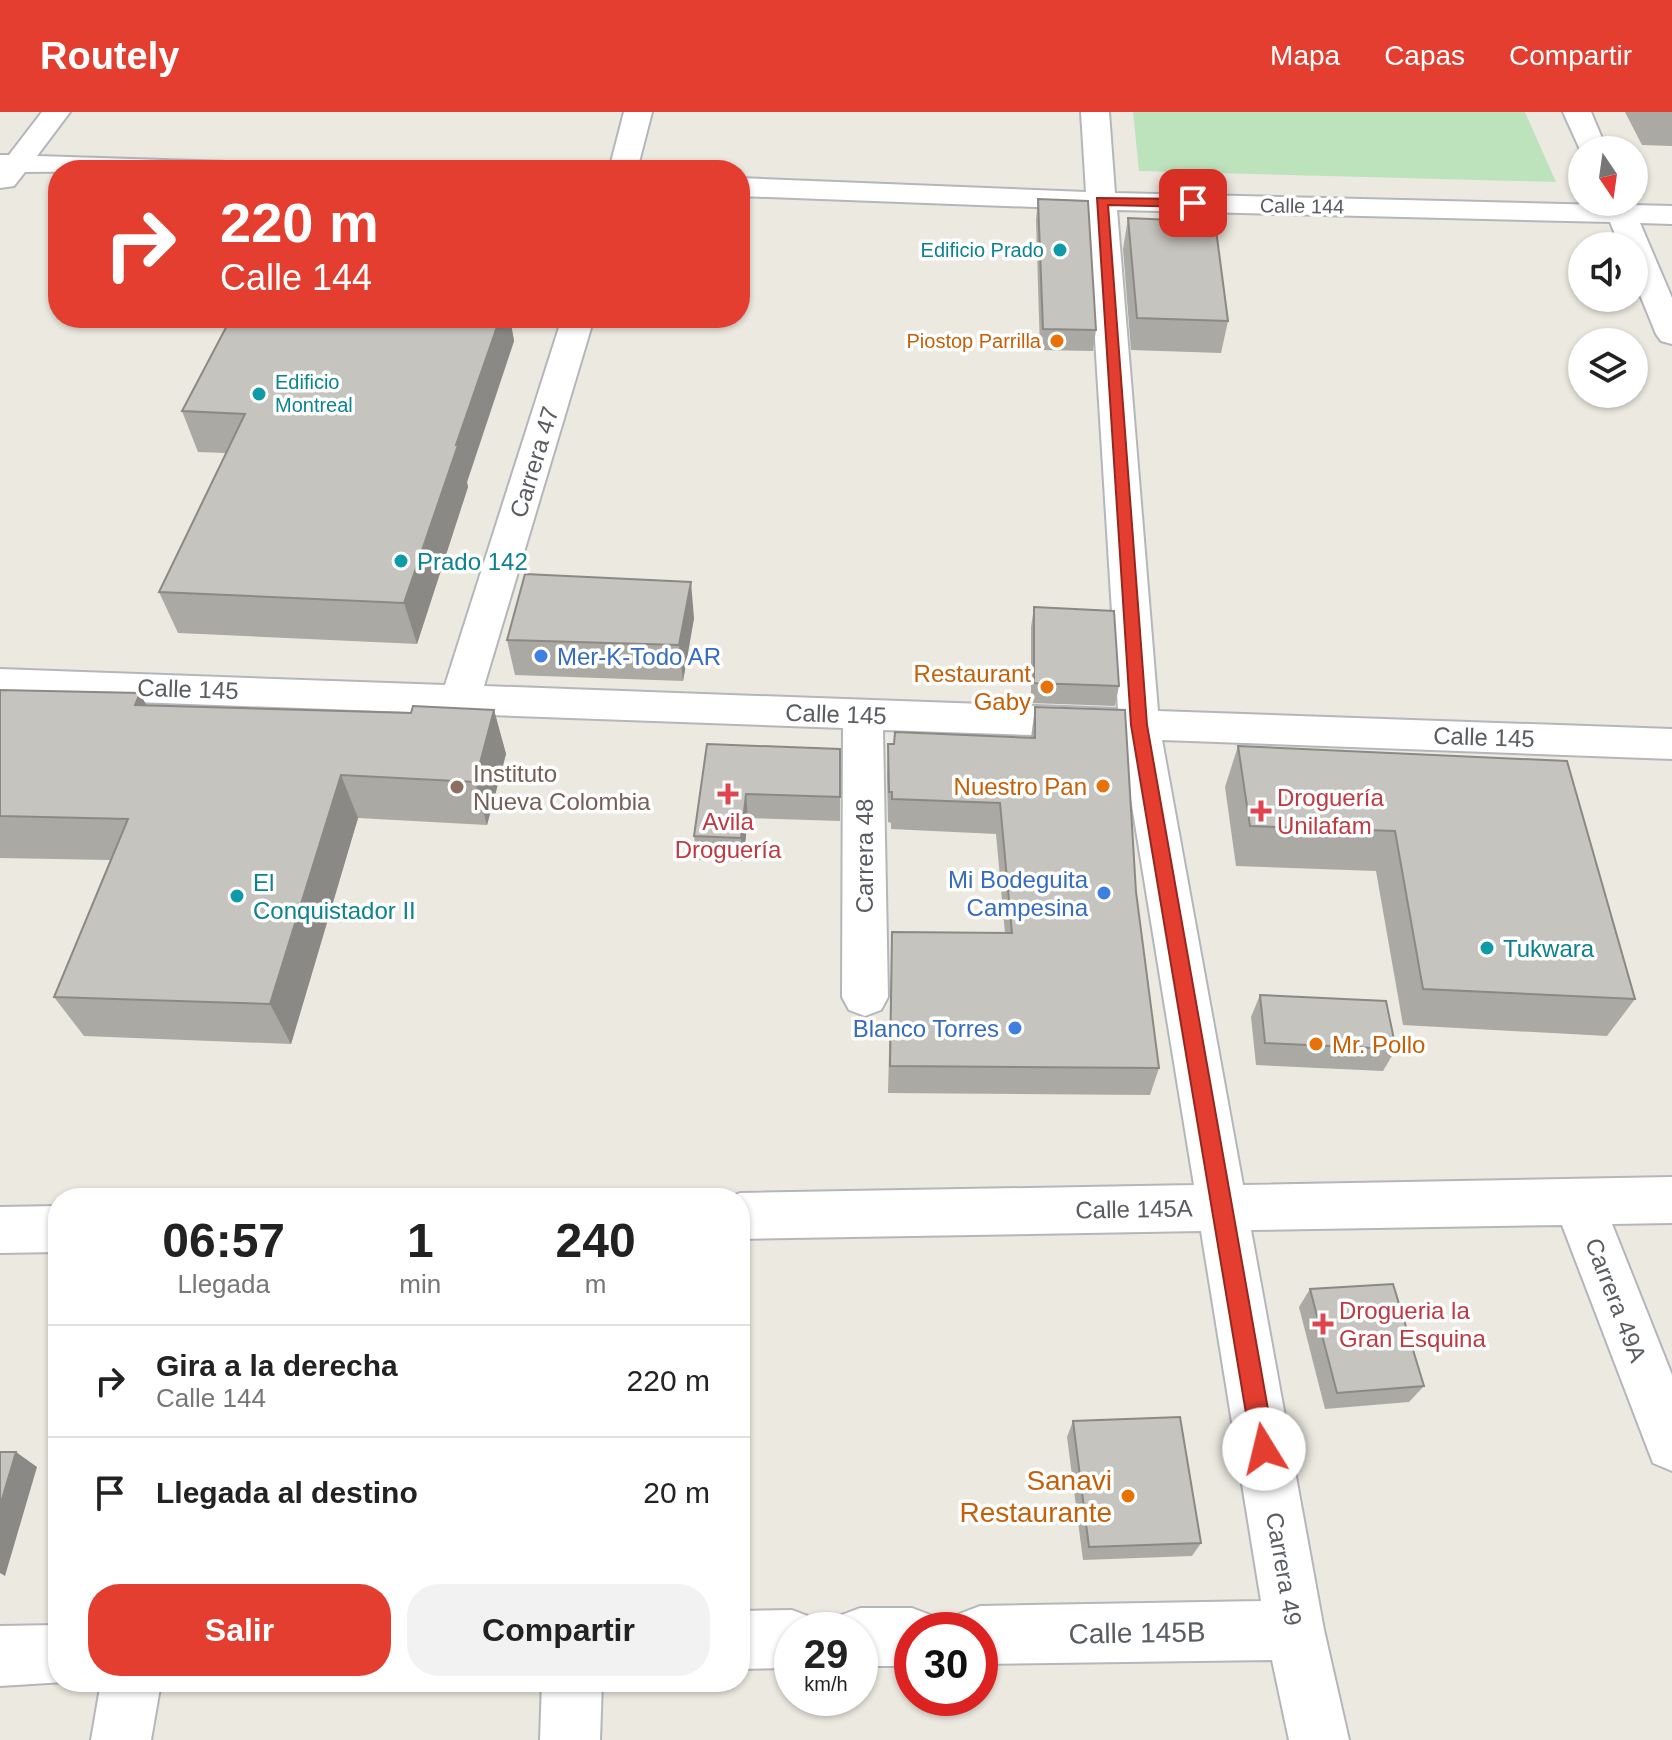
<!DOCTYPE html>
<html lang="es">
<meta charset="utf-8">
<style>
:root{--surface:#fff;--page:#f2f2f2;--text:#222;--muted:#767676;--line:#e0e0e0;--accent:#e33e2f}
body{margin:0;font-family:Arial,sans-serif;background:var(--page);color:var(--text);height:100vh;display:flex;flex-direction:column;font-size:30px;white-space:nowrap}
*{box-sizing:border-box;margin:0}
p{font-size:26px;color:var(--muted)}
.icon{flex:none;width:44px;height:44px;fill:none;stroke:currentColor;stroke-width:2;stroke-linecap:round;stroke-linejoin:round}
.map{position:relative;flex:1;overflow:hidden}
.sheet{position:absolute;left:48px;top:1076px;width:702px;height:504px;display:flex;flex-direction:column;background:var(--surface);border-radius:32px;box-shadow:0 2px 6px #0004}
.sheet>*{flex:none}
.guide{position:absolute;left:48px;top:48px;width:702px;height:168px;border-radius:32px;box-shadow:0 2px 6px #0004;background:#e33e2f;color:#fff;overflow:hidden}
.needle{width:52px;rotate:167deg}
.tools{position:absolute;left:1568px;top:24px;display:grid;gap:16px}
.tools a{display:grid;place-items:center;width:80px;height:80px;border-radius:50%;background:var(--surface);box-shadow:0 2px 6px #0004;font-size:40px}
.speed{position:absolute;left:774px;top:1500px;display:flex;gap:16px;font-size:40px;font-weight:700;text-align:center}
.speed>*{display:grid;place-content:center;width:104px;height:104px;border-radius:50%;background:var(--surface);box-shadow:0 2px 6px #0004;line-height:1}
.speed small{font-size:20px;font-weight:400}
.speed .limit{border:12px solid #d22;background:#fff;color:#111}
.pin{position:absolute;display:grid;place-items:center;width:68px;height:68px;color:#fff;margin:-34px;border-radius:16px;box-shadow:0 4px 12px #0006}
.me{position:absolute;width:88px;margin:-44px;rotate:351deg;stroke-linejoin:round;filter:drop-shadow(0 0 6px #0008)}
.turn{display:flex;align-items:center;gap:28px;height:168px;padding:0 40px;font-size:36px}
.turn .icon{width:104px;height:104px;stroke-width:2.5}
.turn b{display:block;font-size:56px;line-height:68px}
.eta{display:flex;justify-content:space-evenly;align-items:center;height:136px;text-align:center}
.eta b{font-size:48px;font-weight:700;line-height:56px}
.cta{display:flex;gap:16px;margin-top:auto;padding:16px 40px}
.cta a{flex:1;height:92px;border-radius:32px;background:var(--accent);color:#fff;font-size:32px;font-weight:700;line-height:92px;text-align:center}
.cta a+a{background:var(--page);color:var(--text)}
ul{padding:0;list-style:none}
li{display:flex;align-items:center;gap:24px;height:112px;padding:0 40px;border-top:2px solid var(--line)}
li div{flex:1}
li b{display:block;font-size:30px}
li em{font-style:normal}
header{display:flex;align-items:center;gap:48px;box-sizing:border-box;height:112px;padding:0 40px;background:var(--accent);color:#fff}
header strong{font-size:38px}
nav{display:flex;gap:44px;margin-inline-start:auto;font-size:28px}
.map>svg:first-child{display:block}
.green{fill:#bde3bd}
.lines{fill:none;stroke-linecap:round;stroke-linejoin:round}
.street-casing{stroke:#b3b6bb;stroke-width:4}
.street{fill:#fff;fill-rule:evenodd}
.wall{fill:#aaa9a3}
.shaded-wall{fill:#8b8985}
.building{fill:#c6c4be;stroke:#8b8985;stroke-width:2}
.route{fill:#e33e2f;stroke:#94281f;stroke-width:2}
.culture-dot{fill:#0f9aa8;stroke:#fff;stroke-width:3}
.food-dot{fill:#e8710a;stroke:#fff;stroke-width:3}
.shop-dot{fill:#3f7fe0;stroke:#fff;stroke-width:3}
.education-dot{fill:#8d6e63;stroke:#fff;stroke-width:3}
.health-dot{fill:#e0444e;stroke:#fff;stroke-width:3}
.labels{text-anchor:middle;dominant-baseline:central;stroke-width:7;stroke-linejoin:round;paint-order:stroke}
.far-street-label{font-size:20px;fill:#595d61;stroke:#fff}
.far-culture-label{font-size:20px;fill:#0d838f;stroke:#fff;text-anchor:end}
.far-food-label{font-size:20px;fill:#c56008;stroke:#fff;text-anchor:end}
.street-label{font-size:24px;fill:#595d61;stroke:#fff}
.culture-label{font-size:24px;fill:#0d838f;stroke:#fff;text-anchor:start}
.shop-label{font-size:24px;fill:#366cbe;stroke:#fff;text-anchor:end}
.food-label{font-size:24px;fill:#c56008;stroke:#fff;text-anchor:end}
.education-label{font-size:24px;fill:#785e54;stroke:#fff;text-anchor:start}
.health-label{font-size:24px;fill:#be3a42;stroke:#fff;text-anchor:start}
.near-food-label{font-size:28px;fill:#c56008;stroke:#fff;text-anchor:end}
.near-street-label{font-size:28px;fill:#595d61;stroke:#fff}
</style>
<header>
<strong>Routely</strong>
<nav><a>Mapa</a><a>Capas</a><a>Compartir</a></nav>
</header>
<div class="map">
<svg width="1672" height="1628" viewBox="0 0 1672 1628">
<rect width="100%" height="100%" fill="#ece9e0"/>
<!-- green -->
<path class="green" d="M1133 0H1525L1556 70 1139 59Z"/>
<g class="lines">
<!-- street casing -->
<g class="street-casing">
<g id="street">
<path d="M42 0H70L37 44 226 50 236 52 240 58 25 60 14 74 0 76V43H9Z"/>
<path d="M624 0H652L637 58H609Z"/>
<path d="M1081 0H1109L1115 81 1603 93 1602 90H1630L1632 93 1672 94V112L1640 111 1672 186V232L1661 229 1656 222 1634 168V134H1620L1610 110 1117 98 1158 599 1672 617V647L1162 628 1243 1073 1672 1065V1111L1612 1112 1672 1263V1359L1653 1351 1562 1113 1251 1118 1324 1518 1349 1628H1289L1272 1548 980 1552V1518H953L959 1502 980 1494 1261 1489 1201 1119 740 1127V1086H727L740 1081 1194 1073 1121 626 883 618 888 885 881 898 865 904 849 898 842 885 843 616 0 585V557L445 573 562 206H594L484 574 1118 597 1087 97 740 84V66L1086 80Z"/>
<path d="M1563 0H1591L1607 38H1582V42Z"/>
<path d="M58 1094V1140L0 1141V1095Z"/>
<path d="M860 1496H912L933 1504 938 1518H912V1554H860V1518H834L839 1504Z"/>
<path d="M792 1498 813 1506 818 1518H792V1556L740 1557V1499Z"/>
<path d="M58 1513V1570H64L0 1574V1514Z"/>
<path d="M101 1570H161L151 1628H91Z"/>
<path d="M542 1570H602L600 1628H540Z"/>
</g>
</g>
<!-- street -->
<use href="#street" class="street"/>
</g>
<!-- wall -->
<g class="wall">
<path d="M1625 0H1672V34L1642 33Z"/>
<path d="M1038 87 1096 218 1093 239 1040 238 1036 108Z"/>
<path d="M1128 106 1228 209 1221 241 1131 238 1123 137Z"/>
<path d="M231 206H510L514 229 467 370 468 375 417 532 178 521 159 480 226 341 198 340 182 299Z"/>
<path d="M1034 495 1119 574 1115 594 1031 591V515Z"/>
<path d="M694 506 683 569 515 563 507 528Z"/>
<path d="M0 578 146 593 411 601 494 598 506 642 487 713 358 706 291 932 84 924 54 885 110 748 0 746Z"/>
<path d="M1035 595 1136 780 1159 956 1150 983 888 981 892 820 1005 821 996 722 891 717V711L888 710 887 663 888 632 1031 626Z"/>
<path d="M707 632 840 637V709L748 706 743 749 697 748 694 724Z"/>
<path d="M1238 634 1567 649 1635 887 1607 924 1403 913 1376 759 1236 754 1225 675Z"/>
<path d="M1260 883 1396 937 1383 959 1256 953 1251 905Z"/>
<path d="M1310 1177 1424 1274 1409 1290 1325 1297 1299 1195Z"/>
<path d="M1073 1309 1201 1431 1192 1444 1083 1448 1067 1325Z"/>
</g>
<!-- shaded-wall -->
<g class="shaded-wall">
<path d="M500 206H510L514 229 467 370 468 375 417 532 404 491 456 333Z"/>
<path d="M691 470 694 506 683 569 679 533Z"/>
<path d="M140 581 163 625 135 593Z"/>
<path d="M494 598 506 642 487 713 475 670Z"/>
<path d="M341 663 358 706 291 932 270 892Z"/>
<path d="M746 682 748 706 743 749 741 726Z"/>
<path d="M16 1340 37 1355 5 1464 0 1461V1394Z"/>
</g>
<!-- building -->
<g class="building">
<path d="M1038 87 1088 89 1096 218 1043 217Z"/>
<path d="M1128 106 1215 110 1228 209 1137 206Z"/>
<path d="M231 206H500L456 333H458L404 491 159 480 245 302 182 299Z"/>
<path d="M525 462 691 470 679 533 507 528Z"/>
<path d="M1034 495 1114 499 1119 574 1034 571Z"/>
<path d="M0 578 140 581 135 593 411 601 413 594 494 598 475 670 341 663 270 892 54 885 128 707 0 704Z"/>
<path d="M1035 595 1125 598 1136 780 1159 956 890 954 892 820 1012 821 1000 691 892 687V680H889L888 632H894L895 620 1035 626Z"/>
<path d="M707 632 840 637V685L746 682 741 726 694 724Z"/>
<path d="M1238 634 1567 649 1635 887 1423 877 1395 719 1250 714Z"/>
<path d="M1260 883 1386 889 1396 937 1265 931Z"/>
<path d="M1393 1172 1424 1274 1337 1281 1310 1177Z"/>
<path d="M1180 1305 1201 1431 1089 1435 1073 1309Z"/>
<path d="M0 1340H16L0 1394Z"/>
</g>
<!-- route -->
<path class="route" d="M1097 86 1193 87 1199 91 1193 95 1108 93 1147 613 1275 1337 1272 1345 1264 1348 1256 1345 1252 1337 1131 613Z"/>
<!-- markers -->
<g class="culture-dot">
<circle cx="1060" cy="138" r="8"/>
<circle cx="259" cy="282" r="8"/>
<circle cx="401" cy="449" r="8"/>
<circle cx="237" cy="784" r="8"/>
<circle cx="1487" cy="836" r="8"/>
</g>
<g class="food-dot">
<circle cx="1057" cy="229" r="8"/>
<circle cx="1047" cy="575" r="8"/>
<circle cx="1103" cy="674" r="8"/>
<circle cx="1316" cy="932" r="8"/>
<circle cx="1128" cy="1384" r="8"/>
</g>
<g class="shop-dot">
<circle cx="541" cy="544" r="8"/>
<circle cx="1104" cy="781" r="8"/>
<circle cx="1015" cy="916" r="8"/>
</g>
<circle class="education-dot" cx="457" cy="675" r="8"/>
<g class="health-dot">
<path d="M724 670h8v8h8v8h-8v8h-8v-8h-8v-8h8z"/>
<path d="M1257 687h8v8h8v8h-8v8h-8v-8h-8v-8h8z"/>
<path d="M1319 1200h8v8h8v8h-8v8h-8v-8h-8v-8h8z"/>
</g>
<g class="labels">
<!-- far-street labels -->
<g class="far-street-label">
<text transform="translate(1302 94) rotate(1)">Calle 144</text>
</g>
<!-- far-culture labels -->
<g class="far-culture-label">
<text x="1044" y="138">Edificio Prado</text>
<text x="275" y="270" text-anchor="start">Edificio<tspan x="275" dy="23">Montreal</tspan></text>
</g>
<!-- far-food labels -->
<g class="far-food-label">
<text x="1041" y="229">Piostop Parrilla</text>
</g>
<!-- street labels -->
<g class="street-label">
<text transform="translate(534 350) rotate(-73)">Carrera 47</text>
<text transform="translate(188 577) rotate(2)">Calle 145</text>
<text transform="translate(836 602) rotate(2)">Calle 145</text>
<text transform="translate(1484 625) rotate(2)">Calle 145</text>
<text transform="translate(864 744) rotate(-90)">Carrera 48</text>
<text transform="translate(1134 1097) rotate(-1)">Calle 145A</text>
<text transform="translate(1616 1188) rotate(69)">Carrera 49A</text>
<text transform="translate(1284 1457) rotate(80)">Carrera 49</text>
</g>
<!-- culture labels -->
<g class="culture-label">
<text x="417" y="449">Prado 142</text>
<text x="253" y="770">El<tspan x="253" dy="28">Conquistador II</tspan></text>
<text x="1503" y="836">Tukwara</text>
</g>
<!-- shop labels -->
<g class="shop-label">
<text x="557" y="544" text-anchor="start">Mer-K-Todo AR</text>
<text x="1088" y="767">Mi Bodeguita<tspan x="1088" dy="28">Campesina</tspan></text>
<text x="999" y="916">Blanco Torres</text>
</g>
<!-- food labels -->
<g class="food-label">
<text x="1031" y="561">Restaurant<tspan x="1031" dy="28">Gaby</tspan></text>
<text x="1087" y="674">Nuestro Pan</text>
<text x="1332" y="932" text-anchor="start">Mr. Pollo</text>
</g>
<!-- education labels -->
<g class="education-label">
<text x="473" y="661">Instituto<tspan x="473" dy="28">Nueva Colombia</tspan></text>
</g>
<!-- health labels -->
<g class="health-label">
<text x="1277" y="685">Droguería<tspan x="1277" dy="28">Unilafam</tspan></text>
<text x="728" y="709" text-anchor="middle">Avila<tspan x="728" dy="28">Droguería</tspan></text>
<text x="1339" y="1198">Drogueria la<tspan x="1339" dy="28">Gran Esquina</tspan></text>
</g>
<!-- near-food labels -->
<g class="near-food-label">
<text x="1112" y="1368">Sanavi<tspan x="1112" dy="32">Restaurante</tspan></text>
</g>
<!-- near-street labels -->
<g class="near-street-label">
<text transform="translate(1137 1521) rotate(-1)">Calle 145B</text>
</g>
</g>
</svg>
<div class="tools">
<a><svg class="needle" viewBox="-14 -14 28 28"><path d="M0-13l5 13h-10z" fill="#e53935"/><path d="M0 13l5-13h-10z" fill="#767676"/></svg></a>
<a><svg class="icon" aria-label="sound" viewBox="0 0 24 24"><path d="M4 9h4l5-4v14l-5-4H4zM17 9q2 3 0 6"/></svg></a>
<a><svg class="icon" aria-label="layers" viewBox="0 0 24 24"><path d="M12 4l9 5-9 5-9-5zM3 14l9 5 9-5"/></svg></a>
</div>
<div class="speed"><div>29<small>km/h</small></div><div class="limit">30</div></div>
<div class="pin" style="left:1193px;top:91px;background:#d93025"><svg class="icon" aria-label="arrive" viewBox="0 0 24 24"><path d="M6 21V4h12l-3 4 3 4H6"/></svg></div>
<svg class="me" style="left:1264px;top:1337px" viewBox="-20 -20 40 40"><circle r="19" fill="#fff"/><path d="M0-13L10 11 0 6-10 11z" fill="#e33e2f"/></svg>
<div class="guide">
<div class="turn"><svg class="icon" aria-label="right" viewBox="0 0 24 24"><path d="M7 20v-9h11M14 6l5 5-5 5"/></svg><div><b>220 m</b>Calle 144</div></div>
</div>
<section class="sheet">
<div class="eta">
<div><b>06:57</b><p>Llegada</p></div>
<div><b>1</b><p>min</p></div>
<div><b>240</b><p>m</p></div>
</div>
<ul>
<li><svg class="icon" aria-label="right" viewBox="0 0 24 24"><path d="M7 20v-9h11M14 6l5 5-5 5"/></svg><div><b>Gira a la derecha</b><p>Calle 144</p></div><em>220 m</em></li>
<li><svg class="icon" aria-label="arrive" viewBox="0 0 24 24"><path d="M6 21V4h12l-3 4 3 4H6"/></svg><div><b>Llegada al destino</b></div><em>20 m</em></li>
</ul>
<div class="cta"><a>Salir</a><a>Compartir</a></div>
</section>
</div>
